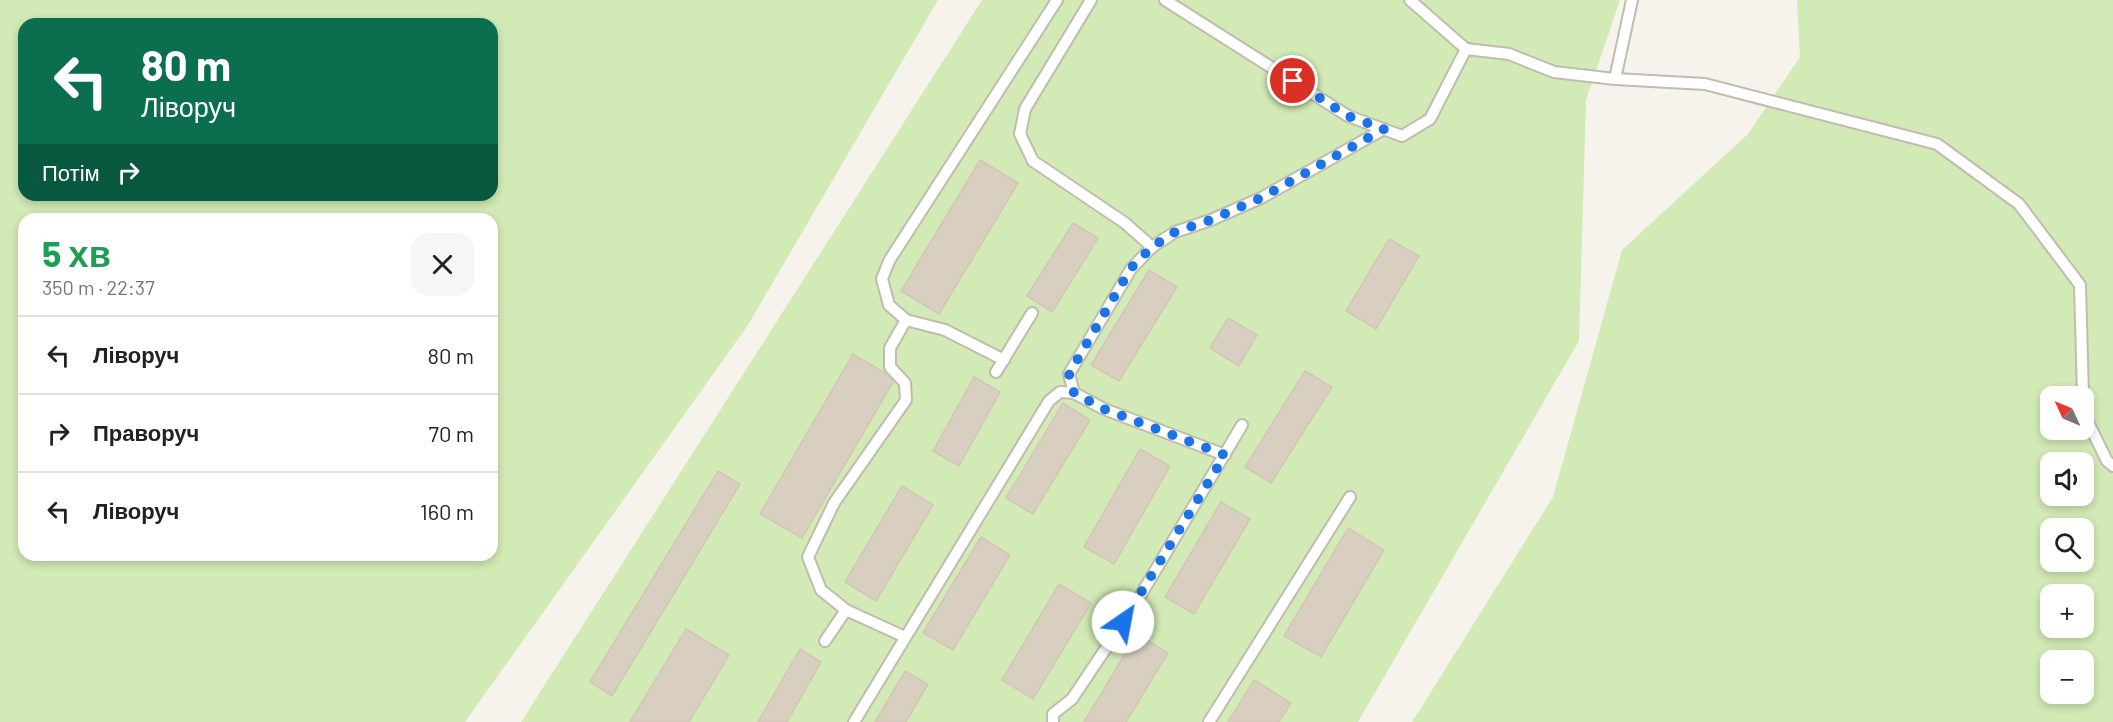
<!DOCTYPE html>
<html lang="uk">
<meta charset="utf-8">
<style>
:root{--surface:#fff;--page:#f6f6f6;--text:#222;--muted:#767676;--line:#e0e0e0}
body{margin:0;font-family:Barlow,sans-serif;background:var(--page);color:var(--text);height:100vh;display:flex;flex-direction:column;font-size:22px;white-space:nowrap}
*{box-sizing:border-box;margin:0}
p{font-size:20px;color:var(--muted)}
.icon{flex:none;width:33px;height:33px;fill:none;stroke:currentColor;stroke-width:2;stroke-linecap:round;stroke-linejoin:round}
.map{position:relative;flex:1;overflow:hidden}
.drawer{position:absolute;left:18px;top:213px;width:480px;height:348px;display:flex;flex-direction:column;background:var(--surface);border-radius:18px;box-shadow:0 3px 9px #0003}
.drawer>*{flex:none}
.banner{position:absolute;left:18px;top:18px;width:480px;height:183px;border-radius:18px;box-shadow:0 3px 9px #0003;background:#0b6e4f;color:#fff;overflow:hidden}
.needle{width:39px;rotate:314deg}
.tools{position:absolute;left:2040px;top:386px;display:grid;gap:12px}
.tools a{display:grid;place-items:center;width:54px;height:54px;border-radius:12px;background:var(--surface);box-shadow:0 3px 9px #0003;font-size:30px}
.pin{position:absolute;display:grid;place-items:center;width:51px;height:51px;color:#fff;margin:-26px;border:3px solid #fff;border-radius:50%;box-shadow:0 2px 6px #0007}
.me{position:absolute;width:66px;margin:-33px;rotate:33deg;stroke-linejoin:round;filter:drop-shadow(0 0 4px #0008)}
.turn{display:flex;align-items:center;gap:21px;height:126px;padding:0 24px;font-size:27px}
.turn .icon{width:78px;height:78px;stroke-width:2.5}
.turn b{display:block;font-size:42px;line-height:51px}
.then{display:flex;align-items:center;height:57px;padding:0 24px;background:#0003;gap:12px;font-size:22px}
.round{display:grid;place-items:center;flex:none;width:63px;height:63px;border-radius:18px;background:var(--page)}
.headline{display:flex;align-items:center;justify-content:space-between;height:102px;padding:0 24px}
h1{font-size:36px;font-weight:700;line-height:45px;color:#1e9e55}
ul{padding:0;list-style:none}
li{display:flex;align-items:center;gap:18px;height:78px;padding:0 24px;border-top:2px solid var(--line)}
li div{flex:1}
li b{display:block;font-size:22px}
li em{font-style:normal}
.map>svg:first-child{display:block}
.green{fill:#d2eab5;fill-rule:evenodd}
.building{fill:#d8cfc1;stroke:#d3c7b4;stroke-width:1.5}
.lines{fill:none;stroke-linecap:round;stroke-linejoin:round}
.service-casing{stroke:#c2bbae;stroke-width:14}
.service{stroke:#fff;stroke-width:10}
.route{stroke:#1a73e8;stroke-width:10;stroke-dasharray:0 18}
</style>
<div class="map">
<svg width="2113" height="722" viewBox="0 0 2113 722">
<rect width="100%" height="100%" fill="#f6f3ec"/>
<!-- green -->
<g class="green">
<path d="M0 0H938L748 325 465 722H0ZM24 24H492V195H24ZM24 219H492V555H24Z"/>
<path d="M982 0H1620L1586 100 1579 341 1358 722H521Z"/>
<path d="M1797 0H2113V722H1412L1553 497 1622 250 1748 134 1800 57ZM2050 396H2084V429H2050ZM2050 462H2084V495H2050ZM2050 528H2084V561H2050ZM2050 594H2084V627H2050ZM2050 660H2084V693H2050Z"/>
</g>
<!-- building -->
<g class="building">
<path d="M980 160 1018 183 939 314 901 291Z"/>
<path d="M1073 223 1098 238 1052 312 1027 296Z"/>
<path d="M1389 239 1419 256 1376 329 1346 311Z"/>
<path d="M1149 270 1177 287 1119 381 1091 365Z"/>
<path d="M1228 318 1257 335 1239 366 1210 348Z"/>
<path d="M853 354 885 373 893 382 802 538 760 514Z"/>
<path d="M1305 371 1332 387 1271 483 1245 467Z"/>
<path d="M974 377 1000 392 959 466 933 451Z"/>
<path d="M1063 403 1090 420 1033 514 1006 498Z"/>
<path d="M1140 449 1170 466 1114 564 1084 547Z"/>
<path d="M718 471 740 484 612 696 590 682Z"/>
<path d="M902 486 933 505 876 601 845 582Z"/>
<path d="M1221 502 1250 519 1194 614 1165 597Z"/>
<path d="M1348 528 1384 550 1321 657 1284 636Z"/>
<path d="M981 537 1010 555 953 650 923 633Z"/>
<path d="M1059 584 1091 603 1033 699 1002 680Z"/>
<path d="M686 629 729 655 689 722H630Z"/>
<path d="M1137 634 1168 653 1126 722H1084Z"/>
<path d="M800 649 821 662 787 722H758Z"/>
<path d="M905 671 928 684 906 722H875Z"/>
<path d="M1254 680 1291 703 1279 722H1228Z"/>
</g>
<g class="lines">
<!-- service casing -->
<g class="service-casing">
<g id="service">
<path d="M1091 0 1025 109 1020 134 1033 161 1125 223 1152 247"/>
<path d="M1165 0 1348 116 1402 136 1430 119 1466 49 1509 54 1554 72 1615 79 1705 84 1937 144 2019 204 2080 285 2083 396"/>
<path d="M1410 0 1466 49"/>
<path d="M1615 79 1632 0"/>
<path d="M1004 360 945 330 906 320 889 305 882 279 889 261 1057 0"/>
<path d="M996 372 1032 313"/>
<path d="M1074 393 1069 374 1131 269 1152 247 1175 232 1211 220 1261 198 1384 129"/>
<path d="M2084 414 2107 461 2113 466"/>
<path d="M905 637 846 610 821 590 808 557 834 503 906 400 905 383 890 367V348L906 320"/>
<path d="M825 641 846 610"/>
<path d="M854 722 1049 401 1060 392 1074 393 1104 409 1225 455"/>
<path d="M1053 722V714L1072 699 1136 603 1242 425"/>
<path d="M1209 722 1350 497"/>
</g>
</g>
<!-- service -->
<use href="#service" class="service"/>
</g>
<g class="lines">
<!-- route -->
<path class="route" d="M1123 622 1225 455 1104 409 1074 393 1069 374 1131 268 1152 247 1175 232 1211 220 1261 198 1384 129 1348 116 1293 81"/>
</g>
</svg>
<div class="tools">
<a><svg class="needle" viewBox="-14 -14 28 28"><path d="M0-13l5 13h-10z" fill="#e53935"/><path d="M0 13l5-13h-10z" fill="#767676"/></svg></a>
<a><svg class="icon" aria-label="sound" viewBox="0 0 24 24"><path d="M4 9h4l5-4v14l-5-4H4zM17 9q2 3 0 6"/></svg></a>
<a><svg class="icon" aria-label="search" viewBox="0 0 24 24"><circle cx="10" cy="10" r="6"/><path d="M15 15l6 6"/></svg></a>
<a>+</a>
<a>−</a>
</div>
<div class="pin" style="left:1293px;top:81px;background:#d93025"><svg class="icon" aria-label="arrive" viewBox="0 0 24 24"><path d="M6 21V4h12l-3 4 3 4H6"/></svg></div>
<svg class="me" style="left:1123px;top:622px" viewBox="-20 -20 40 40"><circle r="19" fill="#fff"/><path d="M0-13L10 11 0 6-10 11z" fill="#1a73e8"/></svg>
<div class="banner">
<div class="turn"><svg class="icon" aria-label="left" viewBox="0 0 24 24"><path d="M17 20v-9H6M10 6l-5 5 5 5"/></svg><div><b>80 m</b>Ліворуч</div></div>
<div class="then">Потім<svg class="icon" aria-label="right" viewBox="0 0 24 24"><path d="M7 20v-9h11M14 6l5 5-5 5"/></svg></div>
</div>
<section class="drawer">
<div class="headline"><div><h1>5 хв</h1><p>350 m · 22:37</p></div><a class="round"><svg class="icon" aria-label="close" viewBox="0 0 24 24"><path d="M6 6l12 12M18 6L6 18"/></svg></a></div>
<ul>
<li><svg class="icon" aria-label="left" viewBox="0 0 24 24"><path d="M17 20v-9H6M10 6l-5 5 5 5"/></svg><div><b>Ліворуч</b></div><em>80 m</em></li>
<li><svg class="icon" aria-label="right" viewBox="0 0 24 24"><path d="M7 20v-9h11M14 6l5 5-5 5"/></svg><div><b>Праворуч</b></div><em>70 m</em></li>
<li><svg class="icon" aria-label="left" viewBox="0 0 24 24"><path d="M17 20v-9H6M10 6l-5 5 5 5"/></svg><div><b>Ліворуч</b></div><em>160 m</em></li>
</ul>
</section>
</div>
